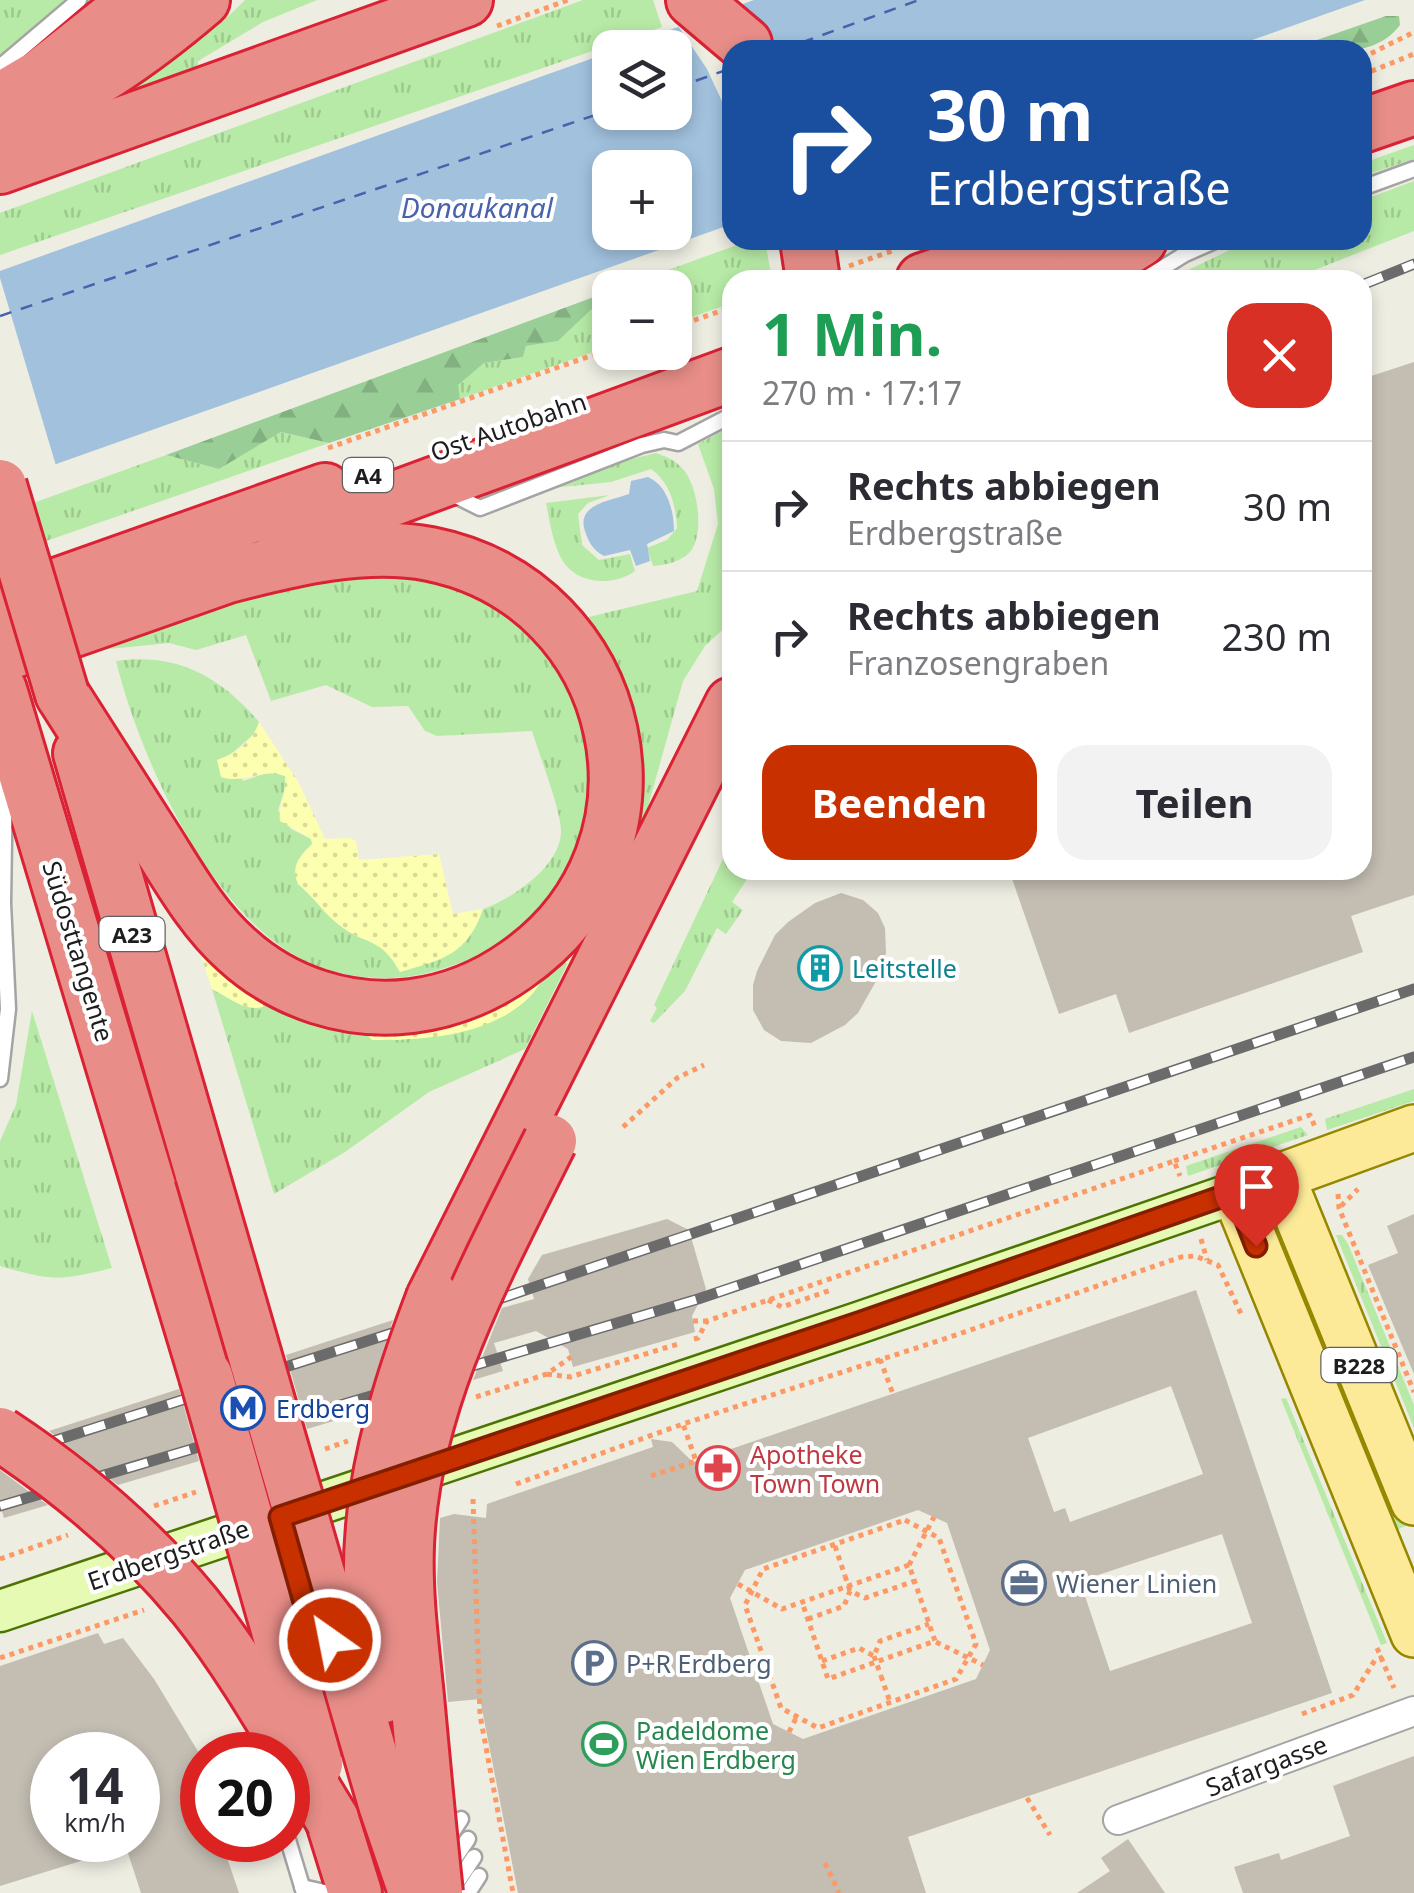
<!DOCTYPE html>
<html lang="de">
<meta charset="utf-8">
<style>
:root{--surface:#fff;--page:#f2f2f3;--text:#2b2b33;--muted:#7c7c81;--line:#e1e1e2;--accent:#c93000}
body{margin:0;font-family:"Noto Sans",sans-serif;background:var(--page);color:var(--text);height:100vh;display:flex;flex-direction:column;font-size:38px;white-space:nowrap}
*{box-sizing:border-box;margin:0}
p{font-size:32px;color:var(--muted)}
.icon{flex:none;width:55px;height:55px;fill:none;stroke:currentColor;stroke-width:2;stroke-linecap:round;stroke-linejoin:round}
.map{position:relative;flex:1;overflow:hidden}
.sheet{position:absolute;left:722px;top:270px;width:650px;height:610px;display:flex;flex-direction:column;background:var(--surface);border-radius:30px;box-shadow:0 5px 15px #0003}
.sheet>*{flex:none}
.guide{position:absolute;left:722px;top:40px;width:650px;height:210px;border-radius:30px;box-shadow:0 5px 15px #0003;background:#1a4fa0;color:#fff;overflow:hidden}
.controls{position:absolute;left:592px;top:30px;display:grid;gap:20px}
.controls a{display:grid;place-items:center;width:100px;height:100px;border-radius:20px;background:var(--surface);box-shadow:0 5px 15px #0003;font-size:50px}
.speed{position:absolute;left:30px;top:1732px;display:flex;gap:20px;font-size:50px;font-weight:700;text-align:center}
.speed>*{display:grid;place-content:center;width:130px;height:130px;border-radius:50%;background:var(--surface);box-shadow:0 5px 15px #0003;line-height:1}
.speed small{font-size:25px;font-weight:400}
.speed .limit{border:15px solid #d22;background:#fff;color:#111}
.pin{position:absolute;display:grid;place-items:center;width:85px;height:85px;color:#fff;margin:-102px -42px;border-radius:50% 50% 50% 0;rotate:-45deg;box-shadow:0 0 10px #0007}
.pin .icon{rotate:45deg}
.me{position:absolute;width:110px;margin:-55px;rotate:327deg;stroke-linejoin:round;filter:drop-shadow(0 0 8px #0008)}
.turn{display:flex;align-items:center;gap:35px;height:210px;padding:0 40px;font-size:45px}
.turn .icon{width:130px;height:130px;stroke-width:2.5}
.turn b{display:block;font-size:70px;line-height:85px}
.round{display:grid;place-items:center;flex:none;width:105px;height:105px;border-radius:30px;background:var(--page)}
.head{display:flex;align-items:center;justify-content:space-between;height:170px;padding:0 40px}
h1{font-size:60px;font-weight:700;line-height:75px;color:#1e9e55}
.primary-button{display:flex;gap:20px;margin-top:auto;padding:20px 40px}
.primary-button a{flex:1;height:115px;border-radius:30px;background:var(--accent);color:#fff;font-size:40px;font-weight:700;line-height:115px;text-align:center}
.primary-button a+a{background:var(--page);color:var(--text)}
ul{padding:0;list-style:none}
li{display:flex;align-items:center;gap:30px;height:130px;padding:0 40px;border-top:2px solid var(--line)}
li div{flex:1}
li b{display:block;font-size:38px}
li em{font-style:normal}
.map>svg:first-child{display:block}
.grass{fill:url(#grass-tufts)}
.forest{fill:url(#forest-firs)}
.sand{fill:url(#sand-dots)}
.water{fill:#a1c1dd;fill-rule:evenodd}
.pier{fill:#eeede2}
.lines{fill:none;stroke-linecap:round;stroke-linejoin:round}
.ferry{stroke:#4862ad;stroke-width:2.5;stroke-dasharray:12 10;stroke-linecap:butt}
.building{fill:#c3bdb2;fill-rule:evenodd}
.lane-casing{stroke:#a4a4a4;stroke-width:19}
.street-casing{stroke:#a4a4a4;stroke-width:32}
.secondary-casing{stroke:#4d7403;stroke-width:45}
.primary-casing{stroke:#958700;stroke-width:50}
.highway-casing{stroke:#db2134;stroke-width:58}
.path{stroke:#fc9965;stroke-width:5;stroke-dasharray:5 5;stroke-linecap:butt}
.lane{stroke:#fff;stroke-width:14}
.street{stroke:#fff;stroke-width:28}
.secondary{stroke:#e6fab4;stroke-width:40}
.primary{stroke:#fdea98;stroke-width:45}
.highway{stroke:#e88d88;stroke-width:52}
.rail-casing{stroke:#6b6b6b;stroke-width:11}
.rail{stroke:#fff;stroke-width:8;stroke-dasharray:22;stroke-linecap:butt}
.highway-bridge-casing{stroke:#db2134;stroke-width:58;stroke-linecap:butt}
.path-bridge{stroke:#fc9965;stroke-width:5;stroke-dasharray:5 5;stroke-linecap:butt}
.highway-bridge{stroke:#e88d88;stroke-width:52}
.route-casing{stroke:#831f00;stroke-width:25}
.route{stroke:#c93000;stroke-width:18}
.labels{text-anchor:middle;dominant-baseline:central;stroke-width:8;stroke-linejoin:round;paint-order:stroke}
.shield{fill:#fff;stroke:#616161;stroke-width:2.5}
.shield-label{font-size:22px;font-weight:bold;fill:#1d1d1d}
.street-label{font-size:25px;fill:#1d1d1d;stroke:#fff}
.culture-label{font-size:25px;fill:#0d838f;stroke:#fff;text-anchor:start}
.transit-label{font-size:25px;fill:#164399;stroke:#fff;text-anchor:start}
.health-label{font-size:25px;fill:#be3a42;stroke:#fff;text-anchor:start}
.service-label{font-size:25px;fill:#4e5e75;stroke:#fff;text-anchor:start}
.leisure-label{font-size:25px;fill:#27864d;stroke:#fff;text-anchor:start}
.water-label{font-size:28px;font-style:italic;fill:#4862ad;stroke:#fff}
</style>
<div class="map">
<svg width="1414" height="1893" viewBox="0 0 1414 1893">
<defs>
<pattern id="grass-tufts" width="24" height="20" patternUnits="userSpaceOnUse" patternTransform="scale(2.5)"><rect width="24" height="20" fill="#b7eaa6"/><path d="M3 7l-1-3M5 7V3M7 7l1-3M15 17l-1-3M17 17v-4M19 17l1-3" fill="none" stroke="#9dc88e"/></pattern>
<pattern id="forest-firs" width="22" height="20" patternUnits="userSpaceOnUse" patternTransform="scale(2.5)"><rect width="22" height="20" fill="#99ce96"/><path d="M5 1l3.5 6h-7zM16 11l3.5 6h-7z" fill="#83b081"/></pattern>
<pattern id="sand-dots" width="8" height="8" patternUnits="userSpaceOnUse" patternTransform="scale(2.5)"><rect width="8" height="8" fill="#fcffaf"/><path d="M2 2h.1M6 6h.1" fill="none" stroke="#d8da96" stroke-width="1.8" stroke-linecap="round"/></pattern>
</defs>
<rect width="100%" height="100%" fill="#eeede2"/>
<!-- grass -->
<g class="grass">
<path d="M0 0H103L0 84Z"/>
<path d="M245 0H317L263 22 198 61 196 74 52 123C121 89 191 56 245 0Z"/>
<path d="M583 0H653L662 27 0 255V213Z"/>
<path d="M1414 145V159L1363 176V163Z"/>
<path d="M1414 181V231L1289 280H1167L1251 240H1362L1363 200Z"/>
<path d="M751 240H765L772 280H732V303L675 323V288L653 287 643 279Z"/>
<path d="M594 307H610V346L460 399 457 385 484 363 523 357 526 346 558 341Z"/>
<path d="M732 426V621L705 646 683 681 647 810 612 879 572 621 697 591 718 524 714 489 698 444Z"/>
<path d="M281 432 329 443 0 557V515L166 455 219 469Z"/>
<path d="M656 453C667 457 675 460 683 469 698 486 705 534 690 552 681 562 665 565 653 566L647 548 667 540 677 528C676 506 670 482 651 469L611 482 552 488 607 465Z"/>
<path d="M610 495 588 503 578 514 582 545 599 560 630 554 635 571C615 586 580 585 564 563 553 546 550 522 546 503Z"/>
<path d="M403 575C475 584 533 614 565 682 571 695 580 709 584 723 606 801 571 892 507 939 487 954 462 963 438 970 394 984 340 980 298 957 208 908 140 758 116 661 177 652 221 677 259 722L256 732 229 756 243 781 273 771 285 776 286 786 278 810 291 829 311 839 313 844 303 853 298 884C313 896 323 912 338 924 366 947 379 934 400 972 444 954 466 957 483 909 512 899 563 865 561 829 560 808 539 754 532 731L437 736 425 731 408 706 372 707 326 685 271 701 246 635 196 650 169 643 99 650 94 636 327 578Z"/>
<path d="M732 840V870H753L732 902 743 910 726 934 717 928 685 991 654 1023 650 1021 657 1008 654 1005Z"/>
<path d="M568 963 525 1049 429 1092 345 1152 274 1194 212 989 243 1006 274 1001 397 1040 455 1034 548 970Z"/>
<path d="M32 1011 112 1268C59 1281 52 1281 0 1266V1141L16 1105Z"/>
<path d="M1414 1089V1101L1327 1130 1325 1119Z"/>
<path d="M1301 1127 1308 1135 1188 1176 1186 1166Z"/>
<path d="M1336 1235H1342L1348 1244 1414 1405V1428Z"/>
<path d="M1290 1237 1408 1525 1389 1533 1270 1244Z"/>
<path d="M1286 1398 1387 1643 1381 1645 1281 1399Z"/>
</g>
<!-- forest -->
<g class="forest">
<path d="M1386 16H1399L1400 25C1374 60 1327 50 1288 50Z"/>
<path d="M610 291V307H594L558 341 526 346 523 357 484 363 458 385 460 399 329 443 281 432 219 469 166 455Z"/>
</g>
<!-- sand -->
<g class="sand">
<path d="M259 722 299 783 325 839 350 838 356 841 359 860 439 854 453 914 483 909C467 955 444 959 400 972 381 936 365 946 338 924 323 912 313 896 298 884 290 866 300 856 312 844L311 839 280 821C278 805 287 792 285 776 262 767 245 785 221 777L217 760C235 754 253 741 259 722Z"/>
<path d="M612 879 568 963C538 973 545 985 523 1003 482 1037 422 1040 372 1040L364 1032 274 1001C252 1018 234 1000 212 989L187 913 375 1023Z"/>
</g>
<!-- water -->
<g class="water">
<path d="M754 0H1365L1224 50H732V224L0 484V271L610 52V112H675V48L622 47ZM610 168H675V232H610Z"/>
<path d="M648 477C667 485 674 510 674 531L647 544 650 561 636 566 630 550 604 556C593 550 589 543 585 531 576 504 610 501 629 494L631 481Z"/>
</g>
<!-- pier -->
<g class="pier">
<path d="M737 1 749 23 732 50V123L707 69 676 23Z"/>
<path d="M0 278 57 469 0 489Z"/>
</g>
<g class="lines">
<!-- ferry -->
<g class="ferry">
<path d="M781 50 919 0"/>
<path d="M675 88 732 68"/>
<path d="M0 316 610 110"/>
</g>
</g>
<!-- building -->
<g class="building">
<path d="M1414 362V895L1351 916 1363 952 1129 1033 1116 994 1059 1014 1009 870H1362V379Z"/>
<path d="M841 893 863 900 878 913 885 928 886 953 879 976 858 1013 845 1025 811 1043 781 1041 764 1030 753 1010V985L757 971 775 935 788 922 815 903Z"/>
<path d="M1414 1214V1374L1368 1265 1398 1253 1387 1226Z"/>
<path d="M667 1219 689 1230 706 1289 692 1316 695 1332 573 1367 568 1349 536 1331 494 1343 503 1371 473 1380 502 1308 534 1299 528 1279 542 1255Z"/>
<path d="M1196 1290 1332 1693 908 1837 926 1893H518L480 1699 448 1702 437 1582 440 1518 454 1514 486 1518 487 1504 653 1447 651 1439 672 1442 693 1462ZM1171 1386 1203 1474 1070 1522 1065 1508 1054 1512 1028 1438ZM918 1510 947 1523 990 1650 976 1679 803 1739 773 1724 730 1598 745 1570ZM1222 1534 1252 1623 1110 1671 1080 1581Z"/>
<path d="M393 1320 364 1412 307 1429 286 1355Z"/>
<path d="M179 1389 199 1461 118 1485 49 1431Z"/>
<path d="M0 1470 35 1496 48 1505 4 1518 0 1505Z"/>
<path d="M98 1633 104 1644 123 1638 154 1679 202 1758V1840H221L239 1893H141L126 1847 0 1886V1666ZM52 1755H138V1840H52Z"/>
<path d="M1414 1756V1893H1243L1234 1867 1279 1853 1281 1860 1350 1836 1333 1786Z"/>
<path d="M1128 1839 1165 1893H1077L1110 1871 1101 1858Z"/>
</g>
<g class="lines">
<!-- lane casing -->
<g class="lane-casing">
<g id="lane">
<path d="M0 67 79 0"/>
<path d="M1362 188 1414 169"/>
<path d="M1143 280 1185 254 1217 240"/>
<path d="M450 493 480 508 642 445 664 440 678 443 732 415"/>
<path d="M0 1079 8 1009 3 903 5 779"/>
<path d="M288 1840 304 1893"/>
<path d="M445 1843 461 1819"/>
<path d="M448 1868 468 1839"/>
<path d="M302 1887 329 1893"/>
<path d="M452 1890 474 1857"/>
<path d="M468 1893 479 1876"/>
</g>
</g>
<!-- street casing -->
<g class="street-casing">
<path id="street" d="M1118 1820 1414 1711"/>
</g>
<!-- secondary casing -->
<g class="secondary-casing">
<path id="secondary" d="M0 1611 861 1322 1235 1193"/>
</g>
<!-- primary casing -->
<g class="primary-casing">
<g id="primary">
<path d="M1414 1128 1235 1193 1414 1634"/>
<path d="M1281 1175 1414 1502"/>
</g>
</g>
<!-- highway casing -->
<g class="highway-casing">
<g id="highway">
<path d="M693 0 745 44"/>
<path d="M10 94 42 75 137 0"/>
<path d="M1362 126 1414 108"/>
<path d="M0 129C82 92 135 58 203 0"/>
<path d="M0 167 466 0"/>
<path d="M1009 269 1083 240"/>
<path d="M923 280 1039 240"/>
<path d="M1077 280 1140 240"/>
<path d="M284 539 732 374"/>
<path d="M0 605 325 490"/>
<path d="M0 656 228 576C290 560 365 541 430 554 629 594 684 849 516 965 485 987 450 1001 412 1006 349 1014 284 993 237 950 203 920 180 879 156 841 125 792 93 743 62 694"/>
<path d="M0 690 206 1376"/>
<path d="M80 753 202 1174"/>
<path d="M433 1298 732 704"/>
<path d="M332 1819 355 1893"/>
</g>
</g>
<!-- path -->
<g class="path">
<path d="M497 26 568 0"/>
<path d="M1362 58 1414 32"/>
<path d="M1362 75 1414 54"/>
<path d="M849 266 895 250"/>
<path d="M675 327 732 307"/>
<path d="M328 448 610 349"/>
<path d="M623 1127 677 1078 704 1065"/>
<path d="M1174 1161 1310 1115 1315 1127"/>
<path d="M1338 1194 1339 1208 1414 1392"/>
<path d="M1341 1206 1358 1189"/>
<path d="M1201 1239 1207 1260"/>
<path d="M768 1300 782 1307 831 1290"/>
<path d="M693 1321H707"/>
<path d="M694 1339 698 1338 707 1321 1174 1161 1180 1176"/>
<path d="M880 1359 893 1394"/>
<path d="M547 1374 570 1377 678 1344"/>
<path d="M476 1397 547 1374 571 1357"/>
<path d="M325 1449 348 1441"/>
<path d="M651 1476 696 1461 683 1424"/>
<path d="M516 1484 683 1424 950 1337 1181 1257 1195 1256 1218 1265 1243 1318"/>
<path d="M473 1499 480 1715 513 1893"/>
<path d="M154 1506 196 1492"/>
<path d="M905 1520 939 1538 976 1644 956 1679 818 1728 781 1708 745 1605 763 1569Z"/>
<path d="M835 1546 845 1576"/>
<path d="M0 1559 68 1535"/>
<path d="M909 1565 934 1517"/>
<path d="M738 1584 782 1609 909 1565 935 1641 828 1679 802 1602"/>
<path d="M808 1619 844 1606 850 1591 865 1598 915 1581"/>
<path d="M936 1642 983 1665"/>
<path d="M1377 1648 1394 1688"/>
<path d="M0 1658 144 1610"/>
<path d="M822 1661 859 1648 874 1656 880 1641 929 1624"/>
<path d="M881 1676 890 1702"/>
<path d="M1302 1714 1353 1695 1375 1660 1383 1657"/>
<path d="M789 1732 797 1716"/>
<path d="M1027 1798 1050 1835"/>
<path d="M825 1863 839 1893"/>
</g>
<!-- lane -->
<use href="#lane" class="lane"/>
<!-- street -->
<use href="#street" class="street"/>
<!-- secondary -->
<use href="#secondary" class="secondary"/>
<!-- primary -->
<use href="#primary" class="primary"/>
<!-- highway -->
<use href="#highway" class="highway"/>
<!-- rail casing -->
<g class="rail-casing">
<g id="rail">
<path d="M1362 285 1414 264"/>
<path d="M0 1458 499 1299 1414 989"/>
<path d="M0 1506 698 1299 1414 1057"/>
</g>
</g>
<!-- rail -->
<use href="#rail" class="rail"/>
<!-- highway-bridge casing -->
<g class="highway-bridge-casing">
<g id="highway-bridge">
<path d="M807 240 813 280"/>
<path d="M0 486 62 694"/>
<path d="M202 1174 385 1804 415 1892"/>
<path d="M206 1376 316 1764"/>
<path d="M0 1434C73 1482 139 1538 195 1606 247 1671 288 1748 332 1819"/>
<path d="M384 1696C352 1549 381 1435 433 1298"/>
<path d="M436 1893C429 1828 423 1762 417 1697 412 1647 405 1596 407 1545 413 1400 487 1268 550 1141"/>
</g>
</g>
<!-- path-bridge -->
<g class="path-bridge">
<path d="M845 1576 850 1591"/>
<path d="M874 1656 881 1676"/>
</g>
<!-- highway-bridge -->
<use href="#highway-bridge" class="highway-bridge"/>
</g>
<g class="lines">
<!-- route casing -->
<g class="route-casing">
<path id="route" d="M330 1640 322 1615 304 1602 280 1517 861 1322 1235 1192 1256 1246"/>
</g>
<!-- route -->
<use href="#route" class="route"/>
</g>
<!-- icons -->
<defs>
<g id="building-ring" transform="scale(2.25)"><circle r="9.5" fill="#fff" stroke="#0f9aa8" stroke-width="1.5"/><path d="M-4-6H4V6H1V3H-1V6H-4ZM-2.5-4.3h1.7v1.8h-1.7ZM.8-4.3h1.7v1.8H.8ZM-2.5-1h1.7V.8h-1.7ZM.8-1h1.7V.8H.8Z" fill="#0f9aa8"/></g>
<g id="metro-ring" transform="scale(2.25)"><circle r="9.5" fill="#fff" stroke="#1a4fb4" stroke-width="1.5"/><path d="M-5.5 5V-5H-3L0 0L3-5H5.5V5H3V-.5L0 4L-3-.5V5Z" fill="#1a4fb4"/></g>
<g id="pharmacy-ring" transform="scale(2.25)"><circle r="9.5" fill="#fff" stroke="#e0444e" stroke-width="1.5"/><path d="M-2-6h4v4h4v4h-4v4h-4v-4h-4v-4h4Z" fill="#e0444e"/></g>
<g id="office-ring" transform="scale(2.25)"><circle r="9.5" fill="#fff" stroke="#5c6f8a" stroke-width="1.5"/><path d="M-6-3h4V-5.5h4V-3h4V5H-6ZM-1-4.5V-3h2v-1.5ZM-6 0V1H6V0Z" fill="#5c6f8a"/></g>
<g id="parking-ring" transform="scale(2.25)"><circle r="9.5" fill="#fff" stroke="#5c6f8a" stroke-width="1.5"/><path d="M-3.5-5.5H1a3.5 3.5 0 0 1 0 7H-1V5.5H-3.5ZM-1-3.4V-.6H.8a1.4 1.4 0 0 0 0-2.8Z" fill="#5c6f8a"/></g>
<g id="stadium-ring" transform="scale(2.25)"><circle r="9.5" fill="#fff" stroke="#2e9e5b" stroke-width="1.5"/><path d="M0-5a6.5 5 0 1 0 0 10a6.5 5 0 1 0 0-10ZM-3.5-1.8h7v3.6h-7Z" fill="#2e9e5b"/></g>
</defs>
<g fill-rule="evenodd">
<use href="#building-ring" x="820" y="968"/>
<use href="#metro-ring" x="243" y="1408"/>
<use href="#pharmacy-ring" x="718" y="1468"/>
<use href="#office-ring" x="1024" y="1583"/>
<use href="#parking-ring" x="594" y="1663"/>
<use href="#stadium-ring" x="604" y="1744"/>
</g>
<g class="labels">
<!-- shield labels -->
<g class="shield">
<rect x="343" y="458" width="50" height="34" rx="8"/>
<rect x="99.5" y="917" width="65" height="34" rx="8"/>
<rect x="1321.5" y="1348" width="75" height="34" rx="8"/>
</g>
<g class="shield-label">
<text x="368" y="475">A4</text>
<text x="132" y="934">A23</text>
<text x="1359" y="1365">B228</text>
</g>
<!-- street labels -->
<g class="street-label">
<text transform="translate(508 426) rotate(-19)">Ost Autobahn</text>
<text transform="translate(79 951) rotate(73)">Südosttangente</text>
<text transform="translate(168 1554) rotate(-19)">Erdbergstraße</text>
<text transform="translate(1266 1765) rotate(-21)">Safargasse</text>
</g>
<!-- culture labels -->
<g class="culture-label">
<text x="852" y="968">Leitstelle</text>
</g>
<!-- transit labels -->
<g class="transit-label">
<text x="276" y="1408">Erdberg</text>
</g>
<!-- health labels -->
<g class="health-label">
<text x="750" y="1454">Apotheke<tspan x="750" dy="29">Town Town</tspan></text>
</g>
<!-- service labels -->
<g class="service-label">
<text x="1056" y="1583">Wiener Linien</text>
<text x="626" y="1663">P+R Erdberg</text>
</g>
<!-- leisure labels -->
<g class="leisure-label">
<text x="636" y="1730">Padeldome<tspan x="636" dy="29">Wien Erdberg</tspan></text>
</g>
<!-- water labels -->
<g class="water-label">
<text x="477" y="207">Donaukanal</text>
</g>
</g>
</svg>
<div class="controls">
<a><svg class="icon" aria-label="layers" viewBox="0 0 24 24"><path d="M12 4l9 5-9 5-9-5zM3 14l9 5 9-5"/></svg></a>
<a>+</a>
<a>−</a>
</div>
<div class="speed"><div>14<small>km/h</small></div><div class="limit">20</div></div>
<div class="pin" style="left:1256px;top:1246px;background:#d93025"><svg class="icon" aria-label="arrive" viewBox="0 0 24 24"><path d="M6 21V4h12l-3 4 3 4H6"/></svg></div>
<svg class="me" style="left:330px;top:1640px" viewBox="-20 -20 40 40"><circle r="17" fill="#c93000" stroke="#fff" stroke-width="3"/><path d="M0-11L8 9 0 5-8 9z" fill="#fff"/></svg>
<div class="guide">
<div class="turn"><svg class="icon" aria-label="right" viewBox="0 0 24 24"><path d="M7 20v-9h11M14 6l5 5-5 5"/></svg><div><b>30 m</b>Erdbergstraße</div></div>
</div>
<section class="sheet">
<div class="head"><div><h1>1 Min.</h1><p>270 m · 17:17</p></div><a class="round" style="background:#d93025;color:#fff"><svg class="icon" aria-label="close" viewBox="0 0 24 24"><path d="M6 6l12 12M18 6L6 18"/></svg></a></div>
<ul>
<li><svg class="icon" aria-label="right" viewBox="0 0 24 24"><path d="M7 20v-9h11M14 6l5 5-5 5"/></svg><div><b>Rechts abbiegen</b><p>Erdbergstraße</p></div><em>30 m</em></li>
<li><svg class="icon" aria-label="right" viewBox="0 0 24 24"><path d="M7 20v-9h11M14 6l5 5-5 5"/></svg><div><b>Rechts abbiegen</b><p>Franzosengraben</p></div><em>230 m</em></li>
</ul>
<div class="primary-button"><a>Beenden</a><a>Teilen</a></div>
</section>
</div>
